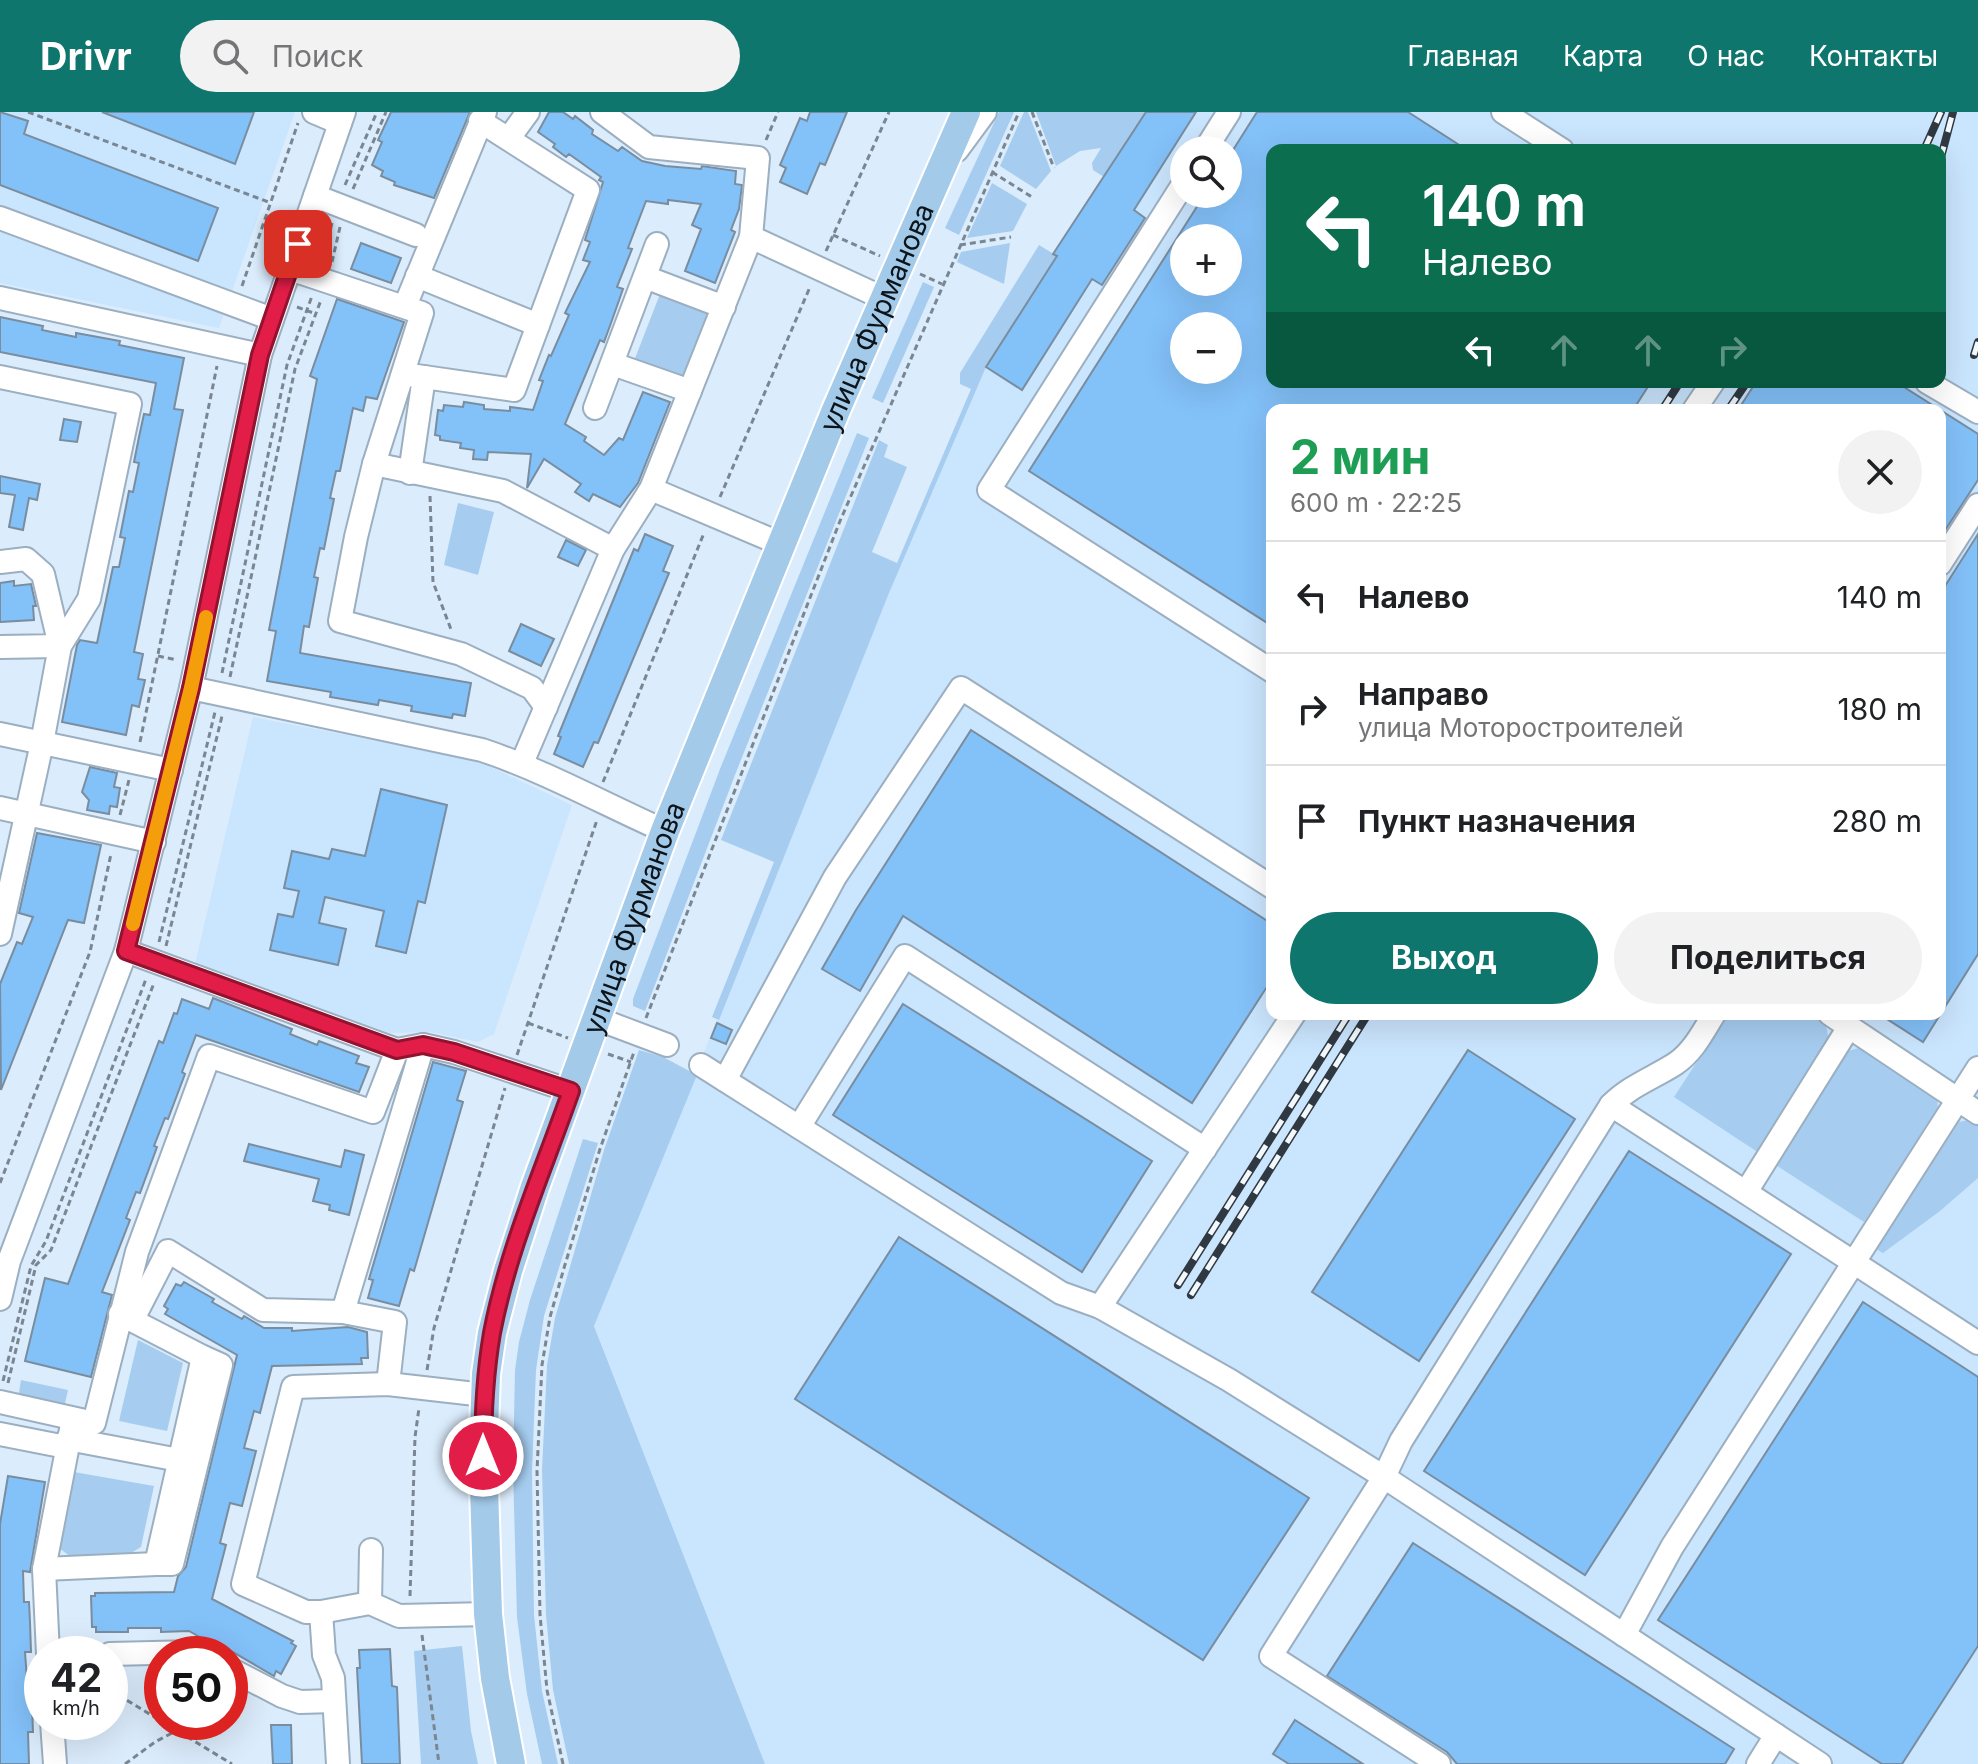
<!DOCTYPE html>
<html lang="ru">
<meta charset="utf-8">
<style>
:root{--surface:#fff;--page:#f2f2f2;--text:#202124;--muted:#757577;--line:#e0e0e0;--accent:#0f766e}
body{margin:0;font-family:Inter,sans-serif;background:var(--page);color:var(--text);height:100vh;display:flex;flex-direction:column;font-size:30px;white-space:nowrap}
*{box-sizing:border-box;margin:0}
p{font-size:26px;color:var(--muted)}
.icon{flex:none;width:44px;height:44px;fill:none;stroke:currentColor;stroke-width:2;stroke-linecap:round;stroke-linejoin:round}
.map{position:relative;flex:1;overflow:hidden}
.drawer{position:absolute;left:1266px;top:292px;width:680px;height:616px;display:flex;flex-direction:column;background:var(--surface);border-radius:16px;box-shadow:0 8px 32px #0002}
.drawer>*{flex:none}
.banner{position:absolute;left:1266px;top:32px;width:680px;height:244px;border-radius:16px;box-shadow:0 8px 32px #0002;background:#0b6e4f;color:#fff;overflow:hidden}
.buttons{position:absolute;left:1170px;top:24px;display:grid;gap:16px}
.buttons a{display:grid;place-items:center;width:72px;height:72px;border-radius:50%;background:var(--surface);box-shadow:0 8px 32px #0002;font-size:40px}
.speed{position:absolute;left:24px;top:1524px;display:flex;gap:16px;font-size:40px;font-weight:700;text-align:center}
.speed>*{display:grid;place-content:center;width:104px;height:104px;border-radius:50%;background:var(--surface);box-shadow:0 8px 32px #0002;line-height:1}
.speed small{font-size:20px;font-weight:400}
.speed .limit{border:12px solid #d22;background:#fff;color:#111}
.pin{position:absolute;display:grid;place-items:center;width:68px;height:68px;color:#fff;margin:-34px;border-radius:16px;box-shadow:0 4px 12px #0006}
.me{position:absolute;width:88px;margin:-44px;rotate:0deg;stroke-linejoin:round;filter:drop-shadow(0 0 6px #0008)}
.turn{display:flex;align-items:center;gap:28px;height:168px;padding:0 24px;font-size:36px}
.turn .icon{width:104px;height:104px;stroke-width:2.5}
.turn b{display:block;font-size:56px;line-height:68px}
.lanes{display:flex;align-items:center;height:76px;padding:0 24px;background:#0003;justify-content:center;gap:40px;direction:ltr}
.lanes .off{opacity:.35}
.round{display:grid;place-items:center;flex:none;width:84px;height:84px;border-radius:42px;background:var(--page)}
.headline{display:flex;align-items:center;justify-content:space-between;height:136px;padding:0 24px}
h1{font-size:48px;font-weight:700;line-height:60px;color:#1e9e55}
.cta{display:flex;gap:16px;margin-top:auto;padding:16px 24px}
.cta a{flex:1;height:92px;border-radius:48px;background:var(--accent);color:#fff;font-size:32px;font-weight:700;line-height:92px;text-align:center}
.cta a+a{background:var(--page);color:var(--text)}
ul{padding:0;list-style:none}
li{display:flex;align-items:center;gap:24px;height:112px;padding:0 24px;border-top:2px solid var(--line)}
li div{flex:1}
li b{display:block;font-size:30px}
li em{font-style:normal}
header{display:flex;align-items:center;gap:48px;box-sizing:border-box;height:112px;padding:0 40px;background:var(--accent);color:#fff}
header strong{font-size:38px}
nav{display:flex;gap:44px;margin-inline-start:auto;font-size:28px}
.search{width:560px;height:72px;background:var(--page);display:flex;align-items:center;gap:20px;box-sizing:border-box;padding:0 28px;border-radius:44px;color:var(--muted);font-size:30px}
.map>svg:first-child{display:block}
.built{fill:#cae5fe;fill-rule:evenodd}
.green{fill:#a6cdf0}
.building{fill:#83c1f9;stroke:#798d9f;stroke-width:2;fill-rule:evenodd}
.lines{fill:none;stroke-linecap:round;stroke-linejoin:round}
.minor-casing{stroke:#9bafc1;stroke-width:26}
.major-casing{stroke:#fff;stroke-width:32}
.path{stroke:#7a8792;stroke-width:3;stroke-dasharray:6 4;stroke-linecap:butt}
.minor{stroke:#fff;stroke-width:22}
.major{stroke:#a4caea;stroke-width:28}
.rail-casing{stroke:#303941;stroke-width:8}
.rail{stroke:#f3f8fc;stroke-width:5;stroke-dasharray:15;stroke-linecap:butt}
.route-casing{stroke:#92132f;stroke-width:20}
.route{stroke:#e11d48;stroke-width:14}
.slow{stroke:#f59e0b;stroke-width:14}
.labels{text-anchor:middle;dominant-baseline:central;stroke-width:7;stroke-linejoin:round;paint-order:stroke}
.street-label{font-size:28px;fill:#0c141a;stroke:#f3f8fc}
</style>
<header>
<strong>Drivr</strong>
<div class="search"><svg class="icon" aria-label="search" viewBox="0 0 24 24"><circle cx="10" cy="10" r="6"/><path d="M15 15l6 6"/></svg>Поиск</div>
<nav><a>Главная</a><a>Карта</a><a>О нас</a><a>Контакты</a></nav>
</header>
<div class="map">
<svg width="1978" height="1652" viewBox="0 0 1978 1652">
<rect width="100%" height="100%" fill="#dbecfc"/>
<!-- built -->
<g class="built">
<path d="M0 0H295L219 216 0 171Z"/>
<path d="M1146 0H1978V1652H765L594 1213 889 481 986 255 1056 145 1053 142 1096 75 1102 78ZM1184 38H1228V82H1184ZM1272 38H1940V270H1272ZM1184 126H1228V170H1184ZM1184 214H1228V258H1184ZM1272 298H1940V902H1272Z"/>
<path d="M253 605 466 646 484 652 572 693 494 922 478 930 430 920 390 921 195 852Z"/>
</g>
<!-- green -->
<g class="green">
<path d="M999 0H1014L959 123 945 116Z"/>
<path d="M1024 0H1028L1051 59 1036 77 1000 54Z"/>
<path d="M1036 0H1146L1104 65 1093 58 1092 51 1101 36 1080 39 1056 54Z"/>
<path d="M992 71 1027 92 1013 119 967 126Z"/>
<path d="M1010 131 1004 172 957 150 961 140Z"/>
<path d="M1039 133 1057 144 986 255 889 481 719 908 712 905 774 750 721 728 879 328 888 333 884 345 907 355 872 440 897 451 971 277 960 272V261Z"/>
<path d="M923 170 934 175 883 291 872 286Z"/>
<path d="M660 182 710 202 684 268 634 249Z"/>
<path d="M857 321 869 326 735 663 645 899 633 894V887L720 657Z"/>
<path d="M458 391 494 400 478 463 444 453Z"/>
<path d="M1728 902H1809L1826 913 1829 930 1759 1041 1674 985Z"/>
<path d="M1859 936 1937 986 1938 998 1864 1110 1774 1052 1844 940Z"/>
<path d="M639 938 663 945 697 963 594 1214 765 1652H569L553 1578 546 1503 542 1358 547 1253 555 1206 604 1038Z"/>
<path d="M1969 1008 1978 1014V1066L1940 1099 1883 1141 1876 1137 1959 1010Z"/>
<path d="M583 1027 598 1031 544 1204 536 1258 532 1358 534 1503 542 1579 558 1652H542L527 1582 517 1505 513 1357 515 1258 519 1230 530 1188Z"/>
<path d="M138 1228 183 1251 167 1319 119 1309Z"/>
<path d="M21 1268 68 1278 64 1296 18 1287Z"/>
<path d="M74 1360 154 1374 141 1435 126 1444 71 1445 59 1436Z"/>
<path d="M462 1534 471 1619 478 1652H421L414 1539Z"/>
</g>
<!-- building -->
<g class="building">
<path d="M0 0 28 9 24 22 218 96 198 149 0 73Z"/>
<path d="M102 0H254L235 52Z"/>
<path d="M391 0H470L434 86 394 73 395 70 381 64 383 59 372 53 382 30 378 28Z"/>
<path d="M549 0H563L573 7 575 4 593 18 592 22 618 39 622 35 642 49 665 54 701 57 702 54 736 59 735 72 742 73 739 97 731 118 735 120 715 171 685 159 701 117 692 113 701 92 668 88V92L646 89 628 136 632 137 617 175 623 177 611 211 604 230 600 228 565 312 586 325 584 329 604 343 619 326 623 328 643 280 670 290 638 371 620 395 593 382 589 389 575 380 581 372 544 347 527 376 531 342 488 340 487 348 473 347 474 338 460 336 461 331 440 328V324L435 323 438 298 443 299 444 293 463 295 464 290 484 293V297L510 299V295L533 298 543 269 539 268 549 243 551 244 569 203 565 201 590 150 583 148 590 130 585 128 603 70 599 68 601 65 569 42 566 45 553 35 555 32 538 20Z"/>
<path d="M810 0H847L825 53 820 51 807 82 780 70 786 56 780 53 800 6 807 9Z"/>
<path d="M1146 0H1196L1134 98 1145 106 1102 173 1092 167 1022 278 986 255 1057 144 1053 142Z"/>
<path d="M1257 0H1408L1467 38H1272V270H1651L1633 298H1272V514L1029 359 1205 82H1228V46ZM1184 126H1228V170H1184ZM1184 214H1228V258H1184Z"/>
<path d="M361 131 401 146 391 171 351 157Z"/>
<path d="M337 187 404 210 377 287 366 285 363 299 353 296 340 359H336L330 386 334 387 324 437 320 436 314 465 318 466 309 515 304 514 300 541 471 571 465 604 453 602 452 606 411 599 412 594 379 588 378 593 330 585 331 580 267 569 276 519 269 518 317 267 310 264Z"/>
<path d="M0 205 43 214 42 218 76 225V221L120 229 119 233 184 246 174 297 183 298 134 540 143 542 138 567 145 568 139 595 132 593 126 623 62 610 77 533 80 528 97 531 113 455H119L125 426 120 425 129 379 133 380 139 351 134 350 139 325 144 302 150 303 156 271 0 240Z"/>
<path d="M1756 270H1896L1978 322V368L1940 426V298H1738Z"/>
<path d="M64 307 81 310 77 330 60 328Z"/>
<path d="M0 364 40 372 37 388 29 386 23 418 9 415 15 383 0 381Z"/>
<path d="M645 422 673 434 663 459 669 461 598 631 594 630 583 655 554 642 561 625 558 624 634 437 638 439Z"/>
<path d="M1978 422V842L1923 930 1879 902H1940V482Z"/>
<path d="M566 428 586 438 578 454 558 445Z"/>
<path d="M14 469V474L31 472 36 494H33L34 508 0 510V471Z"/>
<path d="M521 512 554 527 541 554 509 539Z"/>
<path d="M971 618 1272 812V867L1192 991 903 804 860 879 822 857 856 798Z"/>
<path d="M90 655 117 661 114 675 120 676 117 695 110 694 109 702 87 698 89 688 82 680Z"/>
<path d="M381 677 447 693 425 791 418 789 406 841 376 834 384 799 325 785 319 811 346 817 338 853 270 838 278 802 293 805 299 779 284 776 292 739 329 747 332 737 365 744Z"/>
<path d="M37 721 101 733 84 811 68 808 1 978 0 872 17 830 22 832 33 805 19 801Z"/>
<path d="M213 886 292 917 290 922 317 933 319 929 359 944 356 951 369 955 359 980 196 923 182 960 185 962 168 1007 165 1006 154 1034 157 1035 140 1081 136 1080 126 1106 130 1108 102 1180 112 1183 91 1265 25 1249 45 1166 68 1172 159 929 163 931 174 901 177 902 182 887 209 897Z"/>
<path d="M903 892 1152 1049 1082 1160 833 1003Z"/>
<path d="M717 911 732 918 726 932 711 926Z"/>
<path d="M1468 938 1575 1007 1419 1249 1312 1180Z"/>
<path d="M433 950 466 959 457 988 463 990 414 1159 410 1157 399 1194 368 1186 373 1168 369 1167Z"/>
<path d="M249 1032 341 1055 345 1038 364 1043 349 1103 329 1098 330 1093 313 1089 319 1067 244 1049Z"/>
<path d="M1629 1039 1791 1142 1585 1463 1424 1359Z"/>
<path d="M899 1125 1309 1386 1203 1548 795 1287Z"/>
<path d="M184 1170 214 1187 212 1190 242 1207 244 1204 264 1216H292V1219L348 1215 367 1220 368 1246H361L362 1252 272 1254 260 1301 254 1299 244 1336 256 1339 242 1394 230 1391 220 1431 226 1433 212 1487 293 1529 291 1531 296 1534 281 1562 276 1559 274 1564 214 1529 212 1532 189 1519 161 1520V1516H128V1520H96V1515H92L91 1484H95V1481L174 1480 178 1464 186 1455 237 1243 165 1202 168 1197 164 1194 176 1172 181 1174Z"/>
<path d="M1863 1190 1978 1265V1534L1902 1652H1882L1658 1508Z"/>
<path d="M8 1364 45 1370 30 1460 23 1459 24 1490H29L30 1510 31 1540H25L27 1568H31L33 1620H28L29 1652H0V1412Z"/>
<path d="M1413 1431 1734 1637 1725 1652H1457L1447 1640 1327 1564Z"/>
<path d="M390 1537 392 1574 397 1575 400 1652H362L357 1556H360L359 1538Z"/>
<path d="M1295 1608 1363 1652H1289L1273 1642Z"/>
<path d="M271 1613H291L292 1652H273Z"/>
</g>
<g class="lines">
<!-- minor casing -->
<g class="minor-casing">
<g id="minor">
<path d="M314 0 340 11"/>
<path d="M1503 0 1562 38"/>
<path d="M509 26 528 0"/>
<path d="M957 38 985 0"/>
<path d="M1205 38 1229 0"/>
<path d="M1184 71 989 378 1272 559"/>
<path d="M315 84 416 123"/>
<path d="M0 106 272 207"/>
<path d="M751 125 885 187"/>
<path d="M290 157 422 201 374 352 356 425 340 509 461 542 532 576 546 595"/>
<path d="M417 164 538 213"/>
<path d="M645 165 724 195"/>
<path d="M0 186 260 243"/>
<path d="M405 194 485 0"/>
<path d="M613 252 690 279"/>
<path d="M403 262 514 278 588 78 480 9"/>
<path d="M0 265 130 292 89 487 60 534 42 631 0 822"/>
<path d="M1927 270 1978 300"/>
<path d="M595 296 657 132"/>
<path d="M1694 298 1713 270"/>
<path d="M374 352 503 379 613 437"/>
<path d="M410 361 424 265"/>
<path d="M651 377 781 432"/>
<path d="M0 450 26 447 43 462 60 534 0 535"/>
<path d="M1940 452 1978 393"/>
<path d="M191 576 482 638C545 659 604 692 665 719"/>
<path d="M0 622 171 658"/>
<path d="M522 651 613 437 651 377 751 125 758 46 649 35 602 0"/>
<path d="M0 696 154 730"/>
<path d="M126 839 397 938 423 933 454 940 571 979"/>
<path d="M1830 902 1978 1001"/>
<path d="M598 907 667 933"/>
<path d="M701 953 1061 1181 1100 1195 1229 1268 1384 1365 1820 1652"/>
<path d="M725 968 835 765 961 576 1272 775"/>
<path d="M1611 993 1978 1231"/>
<path d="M799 1015 905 844 1205 1037"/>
<path d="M1746 1080 1849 915"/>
<path d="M0 1187 9 1149 126 839 191 576 260 243 344 0"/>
<path d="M1100 1195 1294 902"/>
<path d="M343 1200 423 933"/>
<path d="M133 1207 168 1139 263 1198 343 1200 395 1210 388 1272"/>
<path d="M484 1283 388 1272 293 1275 243 1472 306 1500H321L370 1491 399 1504 488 1502"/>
<path d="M0 1290 94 1311 137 1140 209 944 373 1000 397 938"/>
<path d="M0 1322 66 1335"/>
<path d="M68 1327 179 1348"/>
<path d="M156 1452H172L221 1253 203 1245"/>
<path d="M44 1457 156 1452 203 1245 120 1202"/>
<path d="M370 1491 371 1438"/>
<path d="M321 1500 324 1543 333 1566 338 1652"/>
<path d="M1624 1523 1672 1435 1978 956"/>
<path d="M48 1542 44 1457 73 1307"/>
<path d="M110 1542 196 1540 200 1542"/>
<path d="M230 1557 282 1584 300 1590 334 1589"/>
<path d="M52 1610 55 1652"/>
<path d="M1439 1652 1271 1544 1384 1365 1401 1329 1611 993C1630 974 1653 966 1675 952 1693 940 1703 920 1714 902"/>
<path d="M1758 1652 1776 1623"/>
</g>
</g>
<!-- major casing -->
<g class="major-casing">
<g id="major">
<path id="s1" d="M511 1652 495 1566 488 1502 483 1344 486 1262 492 1221 508 1159 535 1075 665 719 836 298 966 0"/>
</g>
</g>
<!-- path -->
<g class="path">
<path d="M28 0 271 91"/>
<path d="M1032 0 1054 56"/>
<path d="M766 28 778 0"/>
<path d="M992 60 1032 85"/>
<path d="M345 73 377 0"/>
<path d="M353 77 386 0"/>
<path d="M833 123 880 144"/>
<path d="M960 133 1011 125"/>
<path d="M826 139 889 0"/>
<path d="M324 146 332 111"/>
<path d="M332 150 340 115"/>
<path d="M920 162 942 172"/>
<path d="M242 174 298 11"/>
<path d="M297 195 316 202"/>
<path d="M430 384 433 470 452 520"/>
<path d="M720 385 810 175"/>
<path d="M158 544 177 548"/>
<path d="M222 561 287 253 312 184"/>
<path d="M230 565 295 257 321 188"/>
<path d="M140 630 217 254"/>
<path d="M603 670 704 421"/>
<path d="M120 703 129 668"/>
<path d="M159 830 215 600"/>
<path d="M166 834 222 604"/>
<path d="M646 906 840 409 1019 0"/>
<path d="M528 911 568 926"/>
<path d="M608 942 631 950"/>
<path d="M517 943 597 708"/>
<path d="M0 1071 90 840 111 742"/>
<path d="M427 1258 434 1216 505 976"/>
<path d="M3 1269 31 1154 46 1129 146 867"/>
<path d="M8 1271 36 1153 51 1138 154 871"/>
<path d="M410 1484 415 1325 419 1296"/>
<path d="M422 1523 439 1652"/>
<path d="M110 1578 232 1652"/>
<path d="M230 1589 241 1584"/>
<path d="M125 1652 155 1630 193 1610"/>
<path d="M563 1652 547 1578 540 1503 537 1359 542 1253 550 1205 564 1156 600 1037 634 940"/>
</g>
<!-- minor -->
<use href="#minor" class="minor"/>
<!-- major -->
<use href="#major" class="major"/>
<!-- rail casing -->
<g class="rail-casing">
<g id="rail">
<path d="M1924 38 1941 0"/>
<path d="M1940 49 1953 0"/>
<path d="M1974 243 1978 230"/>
<path d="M1662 298 1680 270"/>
<path d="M1728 298 1747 270"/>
<path d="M1178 1173 1349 902"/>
<path d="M1191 1183 1368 902"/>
</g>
</g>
<!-- rail -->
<use href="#rail" class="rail"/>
</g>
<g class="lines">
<!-- route casing -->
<g class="route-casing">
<path id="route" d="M298 132 260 243 191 576 126 839 397 938 423 933 454 940 571 979C543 1059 508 1137 492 1221 485 1262 483 1302 483 1344"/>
</g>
<!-- route -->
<use href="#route" class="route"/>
<!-- slow -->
<path class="slow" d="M133 812 191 576 206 505"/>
</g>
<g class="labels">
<!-- street labels -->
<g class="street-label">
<text stroke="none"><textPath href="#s1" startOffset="1520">улица Фурманова</textPath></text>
<text stroke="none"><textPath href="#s1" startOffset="872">улица Фурманова</textPath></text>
</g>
</g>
</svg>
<div class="buttons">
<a><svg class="icon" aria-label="search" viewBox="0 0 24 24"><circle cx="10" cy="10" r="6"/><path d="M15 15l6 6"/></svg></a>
<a>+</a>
<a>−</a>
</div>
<div class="speed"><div>42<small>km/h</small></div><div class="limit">50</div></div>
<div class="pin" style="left:298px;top:132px;background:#d93025"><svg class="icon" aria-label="arrive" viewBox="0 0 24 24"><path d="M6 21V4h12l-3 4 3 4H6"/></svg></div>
<svg class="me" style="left:483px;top:1344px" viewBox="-20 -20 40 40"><circle r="17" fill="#e11d48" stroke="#fff" stroke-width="3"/><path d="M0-11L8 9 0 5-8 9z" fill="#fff"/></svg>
<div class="banner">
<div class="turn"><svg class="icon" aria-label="left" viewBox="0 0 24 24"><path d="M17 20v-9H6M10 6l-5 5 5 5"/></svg><div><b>140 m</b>Налево</div></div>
<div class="lanes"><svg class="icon" aria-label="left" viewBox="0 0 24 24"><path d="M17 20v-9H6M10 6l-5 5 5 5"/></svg><svg class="icon off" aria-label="ahead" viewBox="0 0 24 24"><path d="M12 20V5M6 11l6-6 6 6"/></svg><svg class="icon off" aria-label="ahead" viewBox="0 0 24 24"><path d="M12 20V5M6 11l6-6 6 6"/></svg><svg class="icon off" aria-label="right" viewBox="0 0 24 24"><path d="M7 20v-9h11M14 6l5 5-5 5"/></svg></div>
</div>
<section class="drawer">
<div class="headline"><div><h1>2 мин</h1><p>600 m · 22:25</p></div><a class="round"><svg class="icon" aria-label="close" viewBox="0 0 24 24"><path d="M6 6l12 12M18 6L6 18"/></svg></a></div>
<ul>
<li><svg class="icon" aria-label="left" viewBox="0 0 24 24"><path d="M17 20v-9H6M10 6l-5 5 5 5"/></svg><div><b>Налево</b></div><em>140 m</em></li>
<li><svg class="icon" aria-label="right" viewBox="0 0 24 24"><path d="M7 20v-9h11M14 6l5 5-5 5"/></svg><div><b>Направо</b><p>улица Моторостроителей</p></div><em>180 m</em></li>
<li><svg class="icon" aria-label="arrive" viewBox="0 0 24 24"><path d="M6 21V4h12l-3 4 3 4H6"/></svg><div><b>Пункт назначения</b></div><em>280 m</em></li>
</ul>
<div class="cta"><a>Выход</a><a>Поделиться</a></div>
</section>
</div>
